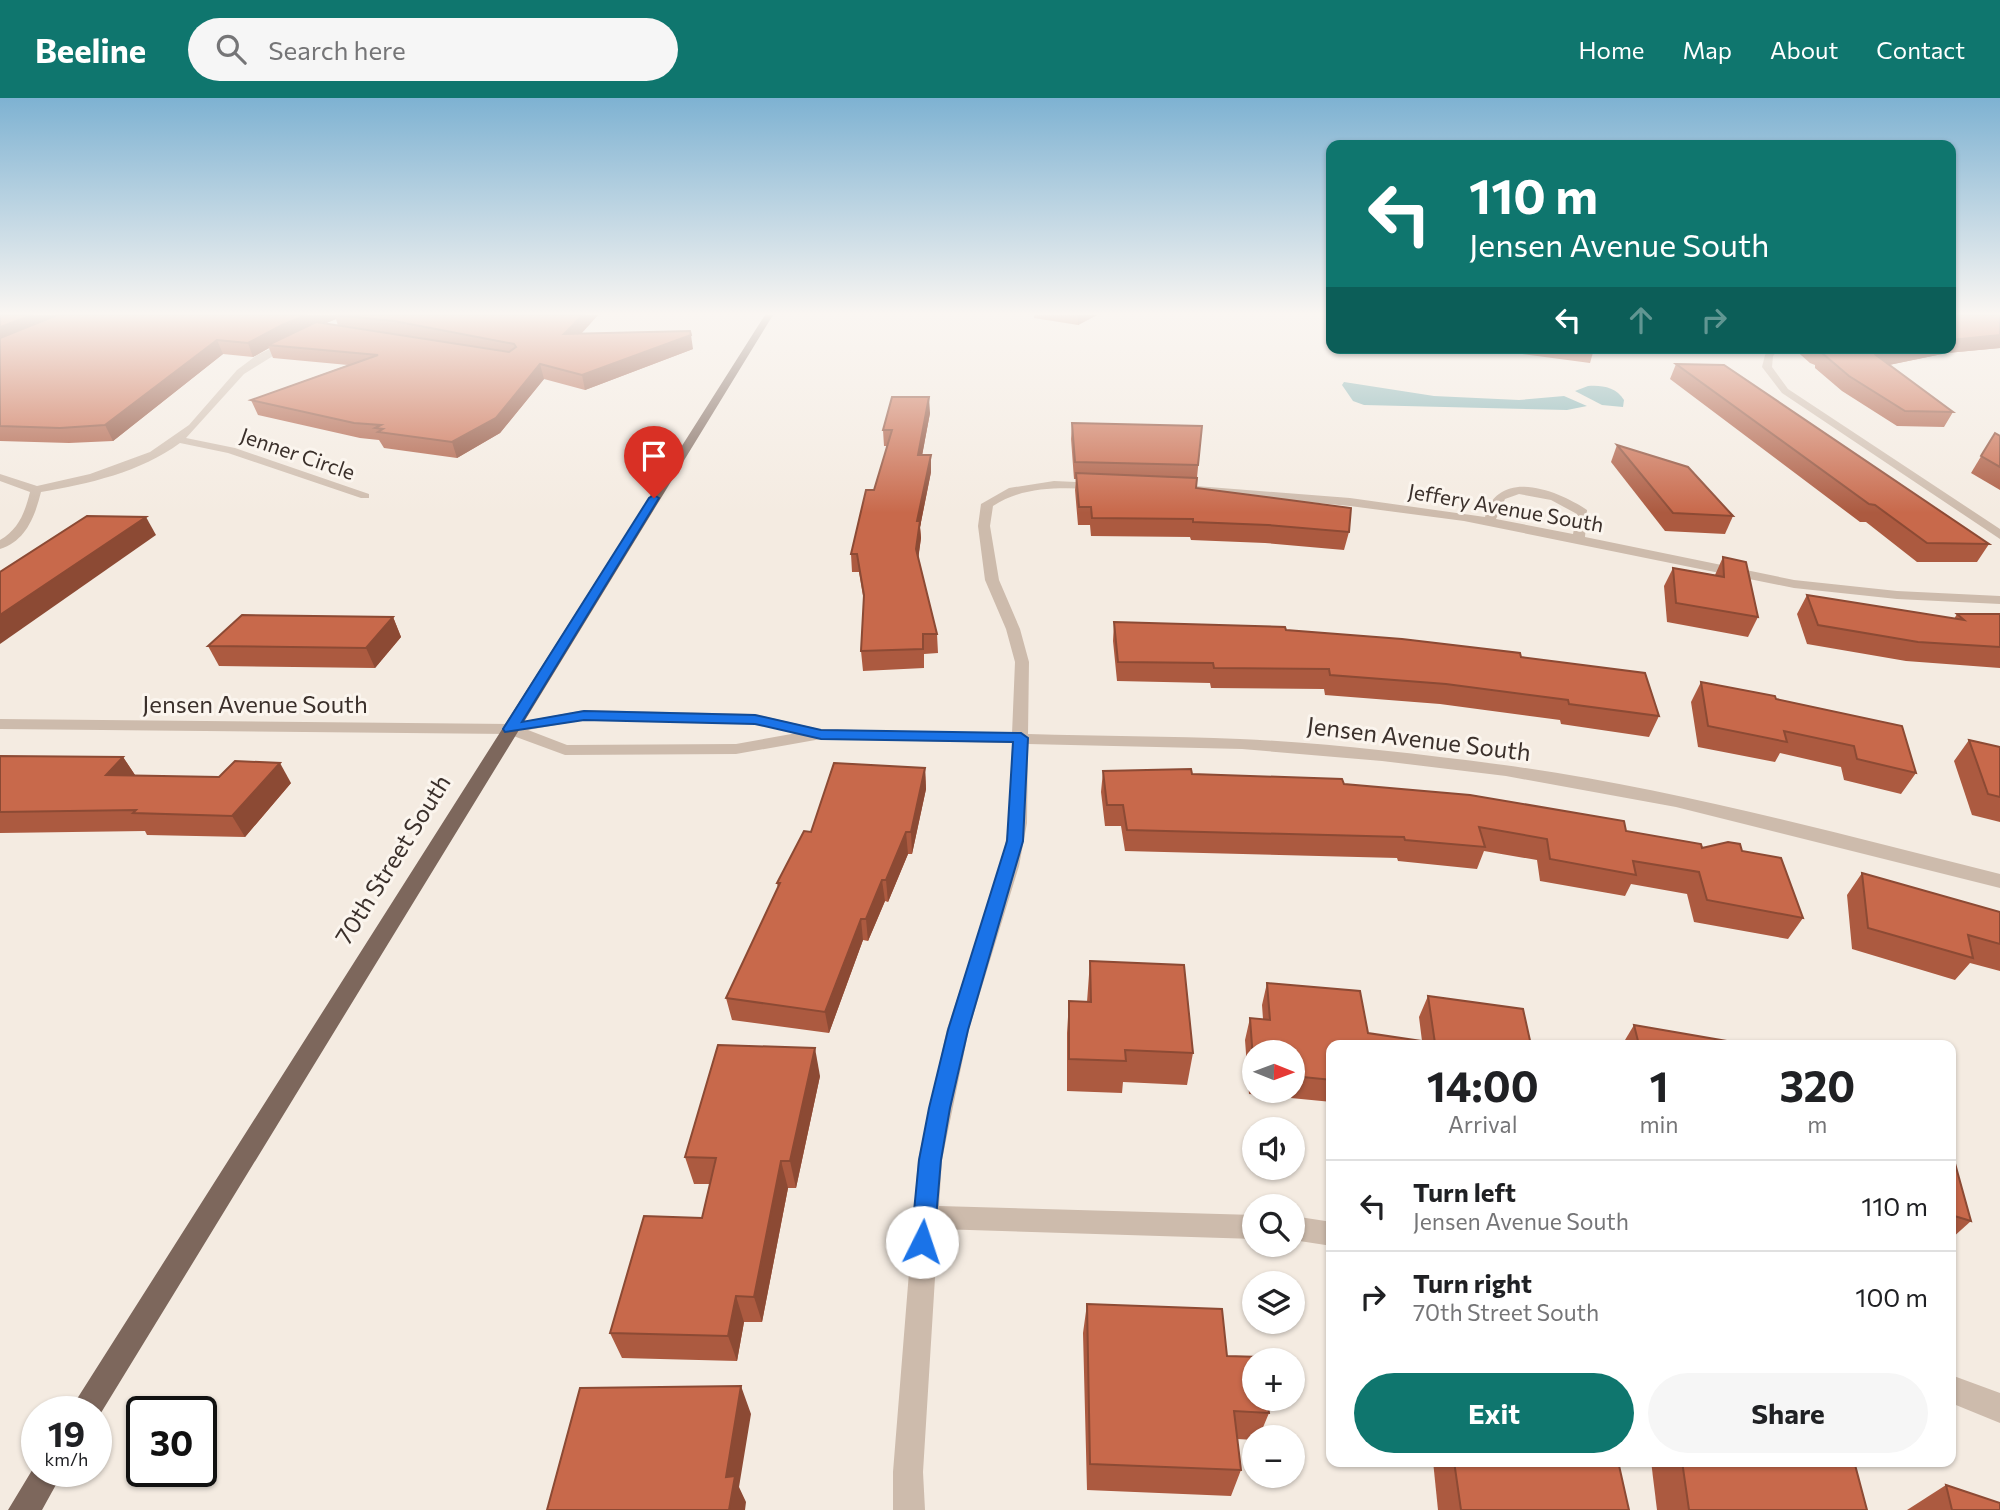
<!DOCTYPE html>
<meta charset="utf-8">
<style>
:root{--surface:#fff;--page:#f6f6f6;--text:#202124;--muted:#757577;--line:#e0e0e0;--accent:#0f766e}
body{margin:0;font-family:Commissioner,sans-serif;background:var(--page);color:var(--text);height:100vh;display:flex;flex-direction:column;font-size:26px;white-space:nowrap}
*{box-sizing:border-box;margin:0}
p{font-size:23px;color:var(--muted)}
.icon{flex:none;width:38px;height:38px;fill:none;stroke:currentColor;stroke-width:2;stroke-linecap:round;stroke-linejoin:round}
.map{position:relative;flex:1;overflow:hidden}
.side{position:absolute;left:1326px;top:942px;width:630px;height:427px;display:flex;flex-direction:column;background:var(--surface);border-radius:14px;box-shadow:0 2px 5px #0004}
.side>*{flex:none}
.guide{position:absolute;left:1326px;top:42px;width:630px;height:214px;border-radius:14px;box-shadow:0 2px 5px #0004;background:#0f766e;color:#fff;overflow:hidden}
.needle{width:46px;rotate:91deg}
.fabs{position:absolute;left:1242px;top:942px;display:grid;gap:14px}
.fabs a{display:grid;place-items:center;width:63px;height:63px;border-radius:50%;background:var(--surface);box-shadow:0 2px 5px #0004;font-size:35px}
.speed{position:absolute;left:21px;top:1298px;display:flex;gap:14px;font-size:35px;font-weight:700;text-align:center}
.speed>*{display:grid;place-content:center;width:91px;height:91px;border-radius:50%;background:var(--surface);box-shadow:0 2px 5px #0004;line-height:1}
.speed small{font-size:18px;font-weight:400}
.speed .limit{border:4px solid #111;border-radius:10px;background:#fff;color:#111}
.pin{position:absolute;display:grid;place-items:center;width:60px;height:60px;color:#fff;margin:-72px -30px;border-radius:50% 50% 50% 0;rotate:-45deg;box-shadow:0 0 7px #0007}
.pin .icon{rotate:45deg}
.me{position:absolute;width:77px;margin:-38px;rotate:4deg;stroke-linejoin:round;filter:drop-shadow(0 0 5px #0008)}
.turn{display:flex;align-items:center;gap:24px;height:147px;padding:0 28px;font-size:32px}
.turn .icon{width:91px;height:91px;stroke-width:2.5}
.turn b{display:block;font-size:49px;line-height:60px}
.lanes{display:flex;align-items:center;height:66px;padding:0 28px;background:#0003;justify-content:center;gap:35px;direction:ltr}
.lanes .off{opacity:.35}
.eta{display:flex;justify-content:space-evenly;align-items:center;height:119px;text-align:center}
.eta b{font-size:42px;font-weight:700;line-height:49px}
.button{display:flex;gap:14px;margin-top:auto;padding:14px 28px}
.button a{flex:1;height:80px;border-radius:42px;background:var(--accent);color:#fff;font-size:28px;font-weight:700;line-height:80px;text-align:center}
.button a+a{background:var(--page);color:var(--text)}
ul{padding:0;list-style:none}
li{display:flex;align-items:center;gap:21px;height:91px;padding:0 28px;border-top:2px solid var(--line)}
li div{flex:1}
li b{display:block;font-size:26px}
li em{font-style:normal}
header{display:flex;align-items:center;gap:42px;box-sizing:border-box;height:98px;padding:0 35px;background:var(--accent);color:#fff}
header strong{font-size:33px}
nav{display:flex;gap:38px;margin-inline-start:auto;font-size:24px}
.search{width:490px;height:63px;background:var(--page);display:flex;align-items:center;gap:18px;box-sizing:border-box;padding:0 24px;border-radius:38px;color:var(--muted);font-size:26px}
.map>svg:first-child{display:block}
.water{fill:#7fb0b2}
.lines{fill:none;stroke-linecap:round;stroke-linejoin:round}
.minor{fill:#cdbbac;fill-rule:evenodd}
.major{fill:#7d675c;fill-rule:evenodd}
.wall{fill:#ac5a40;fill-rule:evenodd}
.shaded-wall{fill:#8c4a34}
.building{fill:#c8694b;stroke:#8c4a34;stroke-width:2}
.route{fill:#1a73e8;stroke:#114b97;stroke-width:2}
.labels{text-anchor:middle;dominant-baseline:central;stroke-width:6;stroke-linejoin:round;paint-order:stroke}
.far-street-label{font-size:21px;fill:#3b302b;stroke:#fbf5ee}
.street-label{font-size:24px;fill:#3b302b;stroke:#fbf5ee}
</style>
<header>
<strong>Beeline</strong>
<div class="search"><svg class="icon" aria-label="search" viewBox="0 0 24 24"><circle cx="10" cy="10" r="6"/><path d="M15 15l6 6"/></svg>Search here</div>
<nav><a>Home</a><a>Map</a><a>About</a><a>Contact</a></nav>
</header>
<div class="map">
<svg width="2000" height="1412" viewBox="0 0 2000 1412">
<rect width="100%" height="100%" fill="#f4ebe1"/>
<!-- water -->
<g class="water">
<path d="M1344 284 1434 298 1519 302 1564 298 1587 308 1567 312 1364 307 1353 303 1342 287Z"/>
<path d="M1588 288C1602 287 1616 289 1624 302L1623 309 1602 307 1575 293Z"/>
</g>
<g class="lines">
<!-- minor -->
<g class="minor">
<path d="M287 243 294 245 244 276 186 340 235 350 369 396V400H361L228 355 180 345C141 374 88 386 41 394 35 418 26 443 0 451V442C19 431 25 414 30 394L0 383V376L37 388 90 376 150 354 189 327 237 272 257 257Z"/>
<path d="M1771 250H1780L1773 258 1772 269 1788 291 2000 431V441L1782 295 1762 269 1765 257Z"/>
<path d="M1054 383 1098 385 1104 388 1098 391C1060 390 1026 387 993 408L990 428 999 482 1020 531 1029 564 1028 636C1099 638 1170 638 1240 641 1328 645 1417 656 1504 667 1672 690 1836 735 2000 776V790L1676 709 1506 678 1382 663 1242 651 1028 646 1027 725 1019 768 969 931 942 1062 939 1108 1255 1117V1141L938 1131 923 1374 925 1412H893V1374L918 1062 947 931 1001 768 1009 725 1012 645 821 641 736 656 565 657 508 636 0 631V621L510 626 584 612 755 616 819 631 1012 636 1015 564 1006 531 985 482 978 428 981 406 1009 390ZM584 622 755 626 797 635 736 646 567 647 528 632Z"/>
<path d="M1196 388 1350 400 1485 419C1488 411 1491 401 1499 396 1523 378 1566 398 1587 412L1585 439 1794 482 1897 493 2000 498V506L1897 501 1794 490 1464 423 1350 408 1192 393V389ZM1519 396 1551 402 1577 416 1573 436 1496 421 1505 401Z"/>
<path d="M1293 1118 1332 1124V1148L1293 1142Z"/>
<path d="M1951 1277 2000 1295V1325L1951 1305Z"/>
</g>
<!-- major -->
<g class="major">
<path d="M765 217H773L96 1323V1314H71L75 1304Z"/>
<path d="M37 1364V1374H63L42 1412H8Z"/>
</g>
</g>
<!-- wall -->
<g class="wall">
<path d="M0 217H598L581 236 693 251 585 292 544 281 500 335 457 360 384 350 379 342 360 340 258 317 251 302 348 267 273 260 269 250 253 259 223 256 113 343 69 345 0 343ZM336 221 338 228 324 226Z"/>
<path d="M1034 217H1097L1078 227 1034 220Z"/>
<path d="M2000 217V250L1947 255 1889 267 1953 314 1944 329 1897 328 1842 293 1815 270V267L1810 265 1793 250H1951Z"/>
<path d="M1478 250H1594V251L1590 265Z"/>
<path d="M1676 266 1989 446 1977 464H1917L1866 424H1860L1670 281Z"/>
<path d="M930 315 922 357H931V374L920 429 921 440 918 460 937 536 938 555 924 556V570L863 573 861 553 864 504 859 474H852L851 456 874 392 887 348H884L883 332Z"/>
<path d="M1072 325 1202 328 1196 390 1349 434 1344 452 1265 445 1191 442 1190 439 1091 438 1090 427H1078L1075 392 1076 381H1074L1071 341Z"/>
<path d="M1995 335 2000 338V392L1971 375Z"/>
<path d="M1617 347 1733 418 1725 436 1665 433 1611 364Z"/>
<path d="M1723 459 1758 519 1748 539 1667 524 1664 488 1673 470 1715 477Z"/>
<path d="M1807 497 1954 521 1957 516H2000V570L1906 563 1807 546 1797 516Z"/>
<path d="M393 519 401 539 375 570 219 568 208 548Z"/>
<path d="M1114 524 1286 532 1521 559 1659 618 1649 639 1561 626 1560 622 1440 606 1325 597 1324 591 1211 590 1210 585 1117 583 1113 543Z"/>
<path d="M1701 584 1776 601 1916 675 1901 696 1844 682 1841 669 1780 655 1775 664 1698 649 1691 604Z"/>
<path d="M1969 642 2000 649V724L1972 717 1954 663Z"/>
<path d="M0 658 123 659 135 677 291 685 245 739 147 737 145 733 0 735Z"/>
<path d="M925 670 926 691 912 756H908L888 804 885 803 868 843 863 842 829 935 732 922 726 900 778 790 777 785 811 734Z"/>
<path d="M1103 673 1192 676 1344 686 1626 733 1702 750 1742 753 1803 820 1788 841 1694 824 1687 796 1631 786 1625 798 1540 783 1537 762 1484 753 1477 771 1398 763 1397 760 1125 753 1121 728H1105L1101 694Z"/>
<path d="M1862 775 2000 814V873L1970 865 1955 882 1852 851 1847 797Z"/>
<path d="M1090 863 1193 955 1187 987 1123 984 1122 995 1067 993V935L1069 903 1087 904Z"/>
<path d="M1267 885 1368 935 1422 943 1419 919 1428 898 1531 947H1332V1004L1249 996 1245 942 1250 920 1263 921 1262 907ZM1255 954H1293V992H1255Z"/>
<path d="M1634 927 1739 947H1622Z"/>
<path d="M820 978 796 1090H788L762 1224H744L737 1263 622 1260 610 1235 702 1120 710 1086H694L685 1059Z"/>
<path d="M1951 1051 1971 1123 1951 1141Z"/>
<path d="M1087 1206 1227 1258 1269 1315 1259 1339H1255V1342L1237 1341 1241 1372 1231 1398 1087 1392 1083 1235Z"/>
<path d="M1433 1363H1618L1629 1412H1438Z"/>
<path d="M1651 1363H1854L1867 1412H1657Z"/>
<path d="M1946 1387 2000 1412H1907Z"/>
</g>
<!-- shaded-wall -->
<g class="shaded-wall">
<path d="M32 217H74L0 246V229Z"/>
<path d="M307 217H335L336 221 287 241 268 247 269 250 253 259 248 245 282 227Z"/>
<path d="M583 217H598L568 250 564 236Z"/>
<path d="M1078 217H1097L1078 227Z"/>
<path d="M691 237 693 251 585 292 582 277Z"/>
<path d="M2000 237V250L1947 255 1869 271 1876 257 1909 250H1951V242Z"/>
<path d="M217 242 223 256 113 343 105 327Z"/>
<path d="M540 266 544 281 500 335 457 360 452 344Z"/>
<path d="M929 299 930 315 919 374 918 357Z"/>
<path d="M931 357V374L920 429 921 440 917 470 916 451 917 423Z"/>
<path d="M146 419 156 437 0 546V517Z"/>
<path d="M393 519 401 539 375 570 366 550Z"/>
<path d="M123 659 137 680 106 677Z"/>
<path d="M280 665 291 685 245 739 232 718Z"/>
<path d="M925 670 926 691 912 756 911 734Z"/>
<path d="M906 734 908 756 888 804 886 782Z"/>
<path d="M882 782 885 803 868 843 866 821Z"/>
<path d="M861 821 863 842 829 935 825 914Z"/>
<path d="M815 950 820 978 796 1090 790 1063Z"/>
<path d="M781 1063 788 1090 762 1224 754 1199Z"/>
<path d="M736 1198 744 1224 737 1263 728 1238Z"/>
<path d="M741 1288 751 1316 739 1389 746 1404 745 1412H729L726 1379Z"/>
</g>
<!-- building -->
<g class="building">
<path d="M0 217H32L0 229Z"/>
<path d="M57 217H307L282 227 248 245 217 242 105 327 60 330 0 328V240Z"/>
<path d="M336 217H583L564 236 690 233 691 237 582 277 540 266 496 320 452 344 378 334 383 331 375 330 381 327 354 325 251 302 378 257 268 247 316 224 509 254 516 249 514 246 394 223Z"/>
<path d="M1951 217H2000V237L1951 242Z"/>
<path d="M1815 250H1909L1876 257 1953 314 1905 313 1849 278 1822 255V253Z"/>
<path d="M1676 266 1724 267 1989 446 1927 445 1875 407 1869 406Z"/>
<path d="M892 299H929L918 357H931L917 423H920L916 451 937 536H923V551L861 553 864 497 857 456H851L866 392H874L892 332H883Z"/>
<path d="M1072 325 1202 328 1198 367 1075 364Z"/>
<path d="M1995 335 2000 338V369L1981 358Z"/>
<path d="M1617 347 1688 369 1733 418 1673 415Z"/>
<path d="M1076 375 1197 380 1196 390 1351 410 1349 434 1268 427 1193 424V421L1092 420 1091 409H1079Z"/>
<path d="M87 418 146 419 0 517V474Z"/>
<path d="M1723 459 1746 464 1758 519 1676 505 1673 470 1724 479Z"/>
<path d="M1807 497 1964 522 1957 516H2000V549L1918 544 1818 527Z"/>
<path d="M242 517 393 519 366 550 208 548Z"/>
<path d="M1114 524 1285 529 1286 532 1402 541 1520 555 1521 559 1645 575 1659 618 1569 606 1568 602 1446 586 1330 577 1329 571 1214 570 1213 565 1118 564Z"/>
<path d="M1701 584 1775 598 1776 601 1902 628 1916 675 1857 661 1854 648 1784 633 1787 644 1708 628Z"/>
<path d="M1969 642 2000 649V699L1988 696Z"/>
<path d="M0 658 123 659 106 677 219 679 235 663 280 665 232 718 133 715 136 712 0 714Z"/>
<path d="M834 665 925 670 911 734H906L886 782H882L866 821H861L825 914 726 900 780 785H777L804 733 811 734Z"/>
<path d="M1191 671 1192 676 1342 681 1344 686 1470 697 1624 723 1626 733 1701 746 1702 750 1728 744 1740 746 1742 753 1781 760 1803 820 1707 802 1699 774 1633 763 1636 777 1550 761 1547 741 1479 729 1485 749 1405 742 1404 739 1127 732 1123 707H1107L1103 673Z"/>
<path d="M1862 775 2000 814V846L1968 837 1973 860 1868 830Z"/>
<path d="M1090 863 1184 867 1193 955 1125 952 1126 963 1069 961V903L1091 904Z"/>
<path d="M1267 885 1360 893 1368 935 1435 945 1428 898 1523 911 1531 947H1332V982L1293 978V954H1255L1254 975 1250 920 1270 922Z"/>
<path d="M1634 927 1738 945 1739 947H1639Z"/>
<path d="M718 947 815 950 790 1063H781L754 1199 736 1198 728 1238 610 1235 644 1118 702 1120 716 1060 685 1059Z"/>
<path d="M1951 1051 1971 1123 1951 1117Z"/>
<path d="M1087 1206 1222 1211 1227 1258 1261 1259V1262H1255V1300H1267L1269 1315 1234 1313 1241 1372 1090 1366Z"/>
<path d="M741 1288 726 1379 735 1378 729 1412H547L580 1290Z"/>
<path d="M1454 1363H1618L1629 1412H1461Z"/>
<path d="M1682 1363H1854L1867 1412H1689Z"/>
<path d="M1946 1387 2000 1405V1412H1952Z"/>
</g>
<!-- sky -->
<linearGradient id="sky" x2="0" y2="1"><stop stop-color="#7eb2d2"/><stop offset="0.52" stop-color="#faf6f2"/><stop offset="1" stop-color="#faf6f2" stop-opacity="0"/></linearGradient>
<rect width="2000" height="415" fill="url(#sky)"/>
<!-- route -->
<path class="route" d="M654 397 659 400 522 624 584 613 755 617 821 632 1021 635 1028 640 1023 743 968 932 950 1010 941 1062 934 1144 931 1152 922 1155 914 1152 911 1144 919 1062 929 1010 948 932 1007 743 1013 644 821 641 755 626 584 622 505 634 503 631 649 400Z"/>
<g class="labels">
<!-- far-street labels -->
<g class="far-street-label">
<text transform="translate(298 355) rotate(19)">Jenner Circle</text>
<text transform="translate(1506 409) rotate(10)">Jeffery Avenue South</text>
</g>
<!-- street labels -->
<g class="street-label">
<text x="255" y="605">Jensen Avenue South</text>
<text transform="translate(1419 640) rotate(7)">Jensen Avenue South</text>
<text transform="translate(392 761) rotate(-58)">70th Street South</text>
</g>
</g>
</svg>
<div class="fabs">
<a><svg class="needle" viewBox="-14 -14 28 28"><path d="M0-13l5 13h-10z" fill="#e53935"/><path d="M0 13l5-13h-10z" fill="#757577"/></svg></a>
<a><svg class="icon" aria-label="sound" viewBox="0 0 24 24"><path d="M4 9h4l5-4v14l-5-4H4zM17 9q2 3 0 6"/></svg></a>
<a><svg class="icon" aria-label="search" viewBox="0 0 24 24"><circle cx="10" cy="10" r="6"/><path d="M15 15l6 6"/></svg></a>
<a><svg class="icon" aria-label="layers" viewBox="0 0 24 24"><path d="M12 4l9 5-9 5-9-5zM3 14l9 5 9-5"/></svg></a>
<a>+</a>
<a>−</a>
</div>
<div class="speed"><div>19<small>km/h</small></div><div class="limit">30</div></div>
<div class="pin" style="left:654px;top:400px;background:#d93025"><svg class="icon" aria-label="arrive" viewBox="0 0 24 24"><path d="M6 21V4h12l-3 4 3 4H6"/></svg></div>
<svg class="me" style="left:922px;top:1144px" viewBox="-20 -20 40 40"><circle r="19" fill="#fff"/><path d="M0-13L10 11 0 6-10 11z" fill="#1a73e8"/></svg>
<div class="guide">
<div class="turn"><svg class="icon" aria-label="left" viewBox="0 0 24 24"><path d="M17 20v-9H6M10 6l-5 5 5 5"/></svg><div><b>110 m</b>Jensen Avenue South</div></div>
<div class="lanes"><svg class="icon" aria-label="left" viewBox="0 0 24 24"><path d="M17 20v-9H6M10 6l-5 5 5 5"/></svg><svg class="icon off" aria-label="ahead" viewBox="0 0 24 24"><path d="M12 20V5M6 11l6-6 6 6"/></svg><svg class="icon off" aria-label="right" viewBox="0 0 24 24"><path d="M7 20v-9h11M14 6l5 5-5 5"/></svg></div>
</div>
<section class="side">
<div class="eta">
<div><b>14:00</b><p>Arrival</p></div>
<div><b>1</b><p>min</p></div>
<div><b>320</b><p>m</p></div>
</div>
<ul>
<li><svg class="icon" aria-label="left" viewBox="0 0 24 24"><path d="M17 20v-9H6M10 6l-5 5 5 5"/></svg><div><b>Turn left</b><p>Jensen Avenue South</p></div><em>110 m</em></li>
<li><svg class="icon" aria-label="right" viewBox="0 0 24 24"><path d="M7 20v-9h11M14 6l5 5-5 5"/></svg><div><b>Turn right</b><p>70th Street South</p></div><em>100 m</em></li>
</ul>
<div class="button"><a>Exit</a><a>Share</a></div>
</section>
</div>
